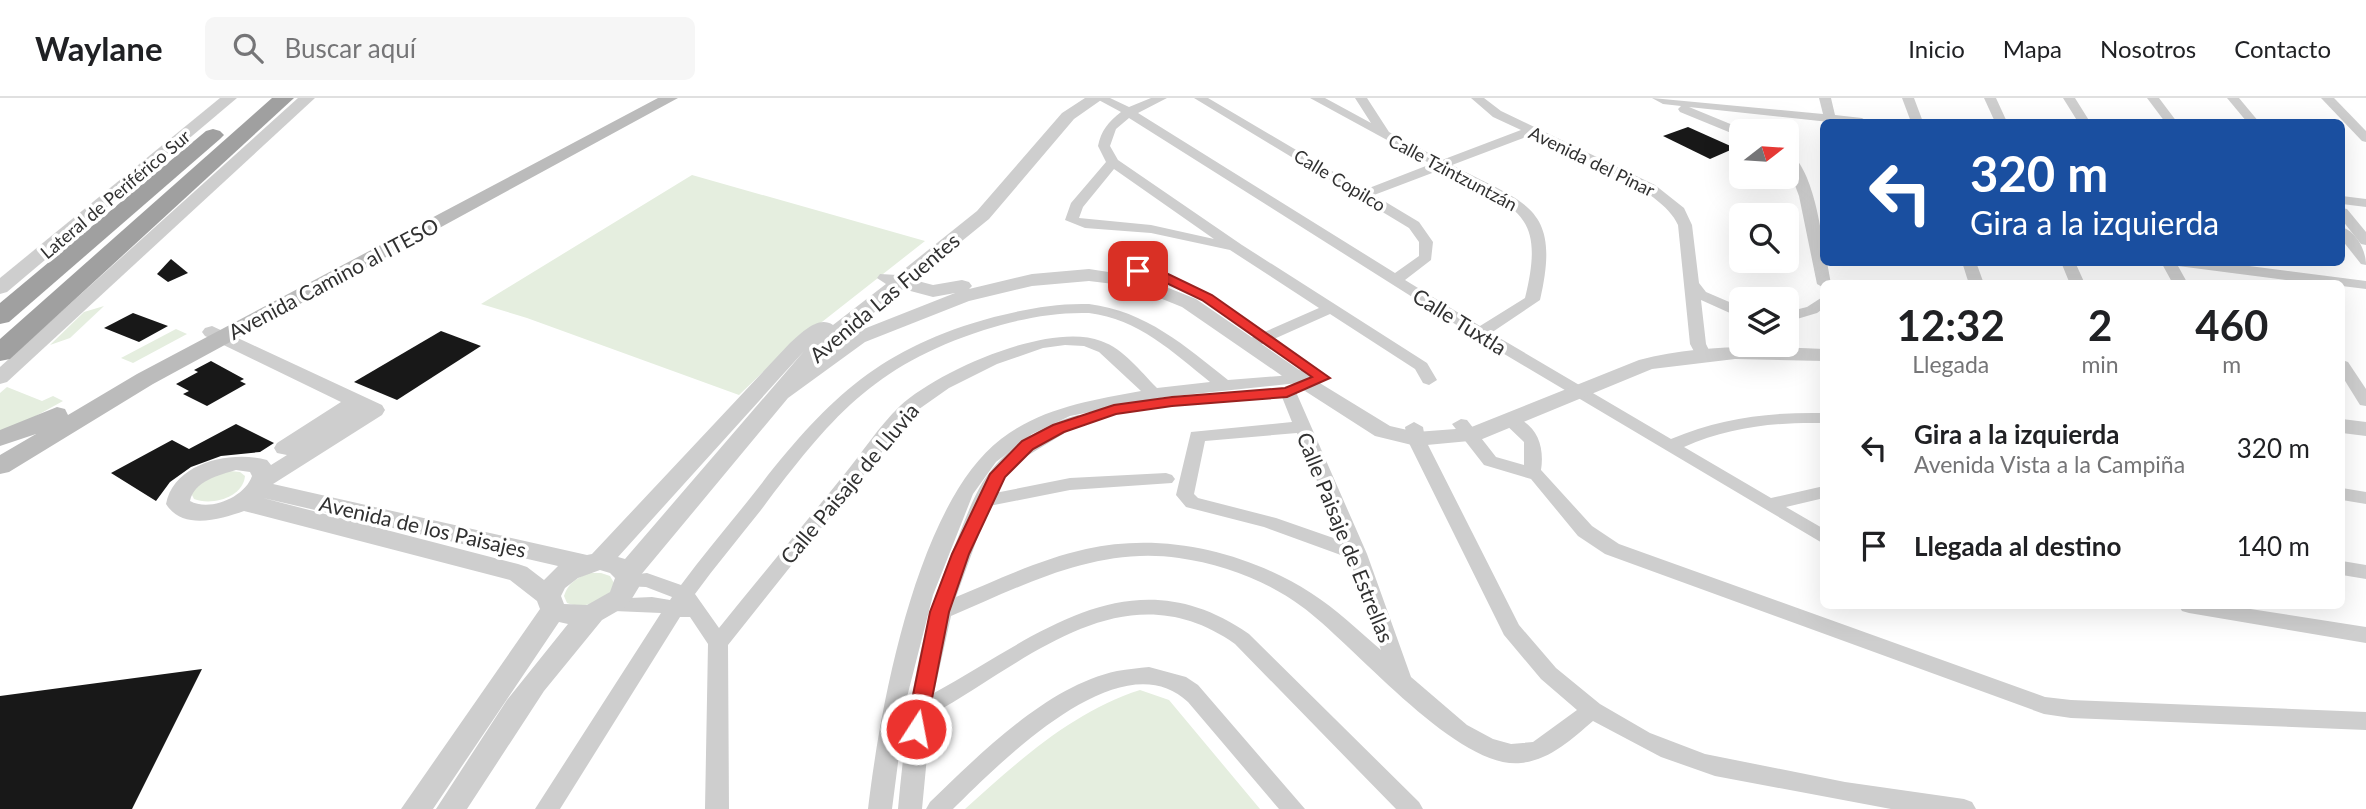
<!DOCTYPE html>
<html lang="es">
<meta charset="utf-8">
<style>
:root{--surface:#fff;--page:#f6f6f6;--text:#202124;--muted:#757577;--line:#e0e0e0}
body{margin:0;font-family:Lato,sans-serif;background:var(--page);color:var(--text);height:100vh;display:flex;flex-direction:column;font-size:26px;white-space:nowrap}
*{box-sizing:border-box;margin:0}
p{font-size:23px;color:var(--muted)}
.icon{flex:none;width:38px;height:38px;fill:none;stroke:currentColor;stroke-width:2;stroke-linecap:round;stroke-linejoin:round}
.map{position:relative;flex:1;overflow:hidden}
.drawer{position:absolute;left:1820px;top:182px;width:525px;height:329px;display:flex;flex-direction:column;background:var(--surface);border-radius:10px;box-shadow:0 7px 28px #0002}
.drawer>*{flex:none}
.top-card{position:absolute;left:1820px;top:21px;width:525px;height:147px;border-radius:10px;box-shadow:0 7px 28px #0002;background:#1a4fa0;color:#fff;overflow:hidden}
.needle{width:46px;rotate:73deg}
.controls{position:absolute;left:1729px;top:21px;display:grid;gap:14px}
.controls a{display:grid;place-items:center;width:70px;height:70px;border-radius:10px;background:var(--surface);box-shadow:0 7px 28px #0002;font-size:35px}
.pin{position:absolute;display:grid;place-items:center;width:60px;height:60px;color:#fff;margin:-30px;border-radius:14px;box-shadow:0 4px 10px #0006}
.me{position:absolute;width:77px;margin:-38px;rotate:11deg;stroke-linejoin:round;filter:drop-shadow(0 0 5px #0008)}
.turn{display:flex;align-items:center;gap:24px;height:147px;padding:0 35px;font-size:32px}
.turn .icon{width:91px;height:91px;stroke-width:2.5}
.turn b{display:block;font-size:49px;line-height:60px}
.eta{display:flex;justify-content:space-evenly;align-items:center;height:119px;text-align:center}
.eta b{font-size:42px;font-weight:700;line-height:49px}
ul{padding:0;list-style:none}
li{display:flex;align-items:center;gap:21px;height:98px;padding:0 35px}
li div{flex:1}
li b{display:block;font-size:26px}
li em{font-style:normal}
header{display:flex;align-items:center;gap:42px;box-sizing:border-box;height:98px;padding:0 35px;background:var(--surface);border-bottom:2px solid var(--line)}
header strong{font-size:33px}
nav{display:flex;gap:38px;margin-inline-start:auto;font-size:24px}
.search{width:490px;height:63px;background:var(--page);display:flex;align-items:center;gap:18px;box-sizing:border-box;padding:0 24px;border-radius:10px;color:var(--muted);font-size:26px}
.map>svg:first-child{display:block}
.green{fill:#e5eedf}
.building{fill:#181818}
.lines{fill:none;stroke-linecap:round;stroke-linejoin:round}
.minor{fill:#cecece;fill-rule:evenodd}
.tertiary{fill:#cecece;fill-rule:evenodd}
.secondary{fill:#bbb;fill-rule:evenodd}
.trunk{fill:#a0a0a0;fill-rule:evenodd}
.route{fill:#ec332f;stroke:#99211f;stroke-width:2}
.labels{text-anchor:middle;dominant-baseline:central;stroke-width:7;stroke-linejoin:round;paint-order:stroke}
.far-street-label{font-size:18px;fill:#313131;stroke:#fff}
.street-label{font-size:21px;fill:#313131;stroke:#fff}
</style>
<header>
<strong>Waylane</strong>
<div class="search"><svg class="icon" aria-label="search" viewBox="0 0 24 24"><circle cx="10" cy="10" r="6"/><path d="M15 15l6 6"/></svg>Buscar aquí</div>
<nav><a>Inicio</a><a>Mapa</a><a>Nosotros</a><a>Contacto</a></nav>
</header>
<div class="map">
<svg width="2366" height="711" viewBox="0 0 2366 711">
<rect width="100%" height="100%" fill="#fff"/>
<!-- green -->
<g class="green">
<path d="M692 77 925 143 785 253 739 297 527 220 481 206Z"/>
<path d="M104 208 70 240 50 247 84 214Z"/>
<path d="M176 231 187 236 133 265 121 260Z"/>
<path d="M7 289 42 303 53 298 63 303 25 324 0 333V295Z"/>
<path d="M230 373 240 374 245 378C243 400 211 408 194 401L191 395 205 380Z"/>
<path d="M588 475H601L610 478 614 485 611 494C596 504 586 512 567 505L564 498C568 485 576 481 588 475Z"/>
<path d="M1140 592 1169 602 1260 711H965C1016 665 1073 613 1140 592Z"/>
</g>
<!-- building -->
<g class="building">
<path d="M1688 29 1735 50 1710 61 1663 38Z"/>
<path d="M171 161 188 175 168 184 157 176Z"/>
<path d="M133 215 168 228 139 244 104 230Z"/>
<path d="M441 233 481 248 397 302 354 284Z"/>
<path d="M211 263 244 281 240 283 246 286 207 308 183 296 189 293 176 286 198 274 194 272Z"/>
<path d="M236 326 274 345 260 354 221 358 191 369 170 384 156 403 111 375 172 342 189 351Z"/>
<path d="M202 571 132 711H0V598Z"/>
</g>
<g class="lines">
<!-- minor -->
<g class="minor">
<path d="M1095 0H1110L1129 9 1151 0H1167L1138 15 1395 175 1419 158V144L1409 130 1194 0H1208L1364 92 1431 66 1310 0H1325L1371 25 1355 0H1367L1389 34 1442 62 1521 32 1493 19 1471 0H1484L1501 13 1655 87 1684 110 1692 127 1699 185 1706 194 1741 209V220L1701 202 1706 246 1711 256 1709 259H1697L1690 246 1678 127C1663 90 1568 55 1531 37L1452 67C1525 106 1562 107 1540 202L1491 235 1671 341C1721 320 1770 314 1824 315V325C1774 324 1729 329 1684 349L1771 400 1824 388V400L1786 409 1824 431V446L1474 238 1129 20 1116 31 1110 48 1118 62 1242 147 1427 265 1437 282 1429 287 1423 285 1415 271 1330 216 1256 249H1244L1242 246 1244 243 1319 210 1230 152 1151 135 1085 130 1065 122 1071 105 1106 64 1098 48C1101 33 1108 24 1121 14ZM1114 71 1214 141 1151 127 1079 120 1083 109ZM1440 72C1511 110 1548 108 1525 200L1480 228 1405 182 1431 162 1433 144 1419 124 1374 97Z"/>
<path d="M1652 0 1823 16 1819 0H1831L1835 17 1862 20 1868 24H1829L1689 9 1745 32 1741 33V39L1680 14 1678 11 1681 8 1663 6Z"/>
<path d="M1902 0H1914L1923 24H1911Z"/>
<path d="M1984 0H1996L2007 24H1995Z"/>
<path d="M2063 0H2075L2090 24H2078Z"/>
<path d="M2147 0H2159L2177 24H2165Z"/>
<path d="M2227 0H2239L2259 24H2247Z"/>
<path d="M2321 0H2334L2366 33V44L2362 43Z"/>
<path d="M1787 54C1812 64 1824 140 1824 164H1827L1831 186H1824V190L1817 186 1799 98 1787 66Z"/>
<path d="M2342 98 2366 101V109L2342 106Z"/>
<path d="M2342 110 2347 111 2366 134V147L2361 146 2342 122Z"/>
<path d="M2342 129C2357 134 2366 153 2366 167L2361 166 2342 142Z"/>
<path d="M1962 164H1976L1984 186H1969Z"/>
<path d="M2061 164H2075L2085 186H2070Z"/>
<path d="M2161 164H2218L2366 183V191L2342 188V186H2318L2178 168 2188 186H2173Z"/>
<path d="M1824 198V210L1817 215 1787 224V214L1807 209Z"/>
<path d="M1089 206C1146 213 1185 248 1228 282L1280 278 1312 269 1320 274 1298 285 1165 299 1070 318 1032 336 996 364 973 396 933 497 906 603 892 711H868C880 609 917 405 1001 341 1041 310 1092 302 1141 293L1099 254 1084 248 1065 247 1043 250 997 266 949 290 912 316 728 547 729 711H705L708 546 690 519H680L560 711H535L661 515 614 513 607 511 604 506 607 501 652 499 670 502 672 499 646 489 622 488 619 483 622 478 647 475 681 487C703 457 728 428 751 399 824 305 875 251 994 219 1026 211 1056 205 1089 206ZM1089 215C1138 221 1173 254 1210 284L1157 290C1140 273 1124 251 1101 243 1050 223 938 273 900 308 879 328 862 355 843 378 802 429 760 479 719 530L695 496C716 467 739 440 761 412 829 322 872 268 984 232 1019 221 1053 214 1089 215Z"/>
<path d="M2342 262 2348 264 2366 291V308L2360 307 2342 278Z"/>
<path d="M1288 289 1296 294 1367 456 1411 579 1467 627 1493 641 1511 646 1533 644 1577 612 1541 581 1504 537 1407 341 1405 329 1414 324 1423 329 1425 341 1519 527 1556 570 1600 606 1650 635 1705 656 1845 684 1964 701 1972 704 1976 711H1891L1715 678 1661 659 1593 623C1572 641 1550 662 1521 665 1456 672 1353 545 1301 508 1266 482 1221 466 1179 460 1097 448 1024 487 951 518L934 595C1038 538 1131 454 1249 536L1419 704 1423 711H1396L1235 546C1124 468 1027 564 931 617L922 711H898C904 644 913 576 931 512 938 489 948 465 957 442 967 417 976 390 993 370 1013 345 1047 325 1078 317L1086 322 1022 361 1005 378 995 395 1070 380 1166 375 1172 377 1175 381 1172 385 1070 392 989 408 956 499C999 481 1041 461 1086 451 1162 434 1245 453 1311 495 1336 511 1358 532 1381 552L1349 460 1264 429 1186 409 1176 397 1191 334 1292 324 1280 294ZM1297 335 1342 443 1276 420 1198 400 1194 396 1205 343Z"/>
<path d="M1509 317C1536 324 1545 347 1541 372L1592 428 1619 446 2045 599 2071 602 2366 614V632L2071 620 2044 616 1605 456 1578 438 1531 381 1484 367 1452 326 1461 321 1467 322 1496 359 1524 367V344L1501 322Z"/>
<path d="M2342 390 2366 394V406L2342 402Z"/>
<path d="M2342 463 2366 467V481L2342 477Z"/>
<path d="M2179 508H2231L2366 529V545L2189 515 2182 513Z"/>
<path d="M1149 569 1186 579 1198 587 1305 711H1279L1188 604C1121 540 1000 665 953 711H926L930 704C980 656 1047 588 1117 573 1128 571 1139 570 1149 569Z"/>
</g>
<!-- tertiary -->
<g class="tertiary">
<path d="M220 0H237L7 194 0 196V180Z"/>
<path d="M298 0H315L7 284 0 286V269Z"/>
<path d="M1085 0H1104L1074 21 989 121 914 182 933 187 962 182 969 184 972 188 969 191 1032 176 1089 171 1141 179 1196 201 1305 276 1390 328 1416 334 1469 330 1639 262C1699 246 1761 248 1824 251V263L1735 261 1652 271 1480 342 1416 348 1375 338 1291 284 1182 209 1130 188 1089 183 1032 188 969 203 865 244 788 300 640 478 639 489 628 507 602 522 544 593 467 711H436L507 602 568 526 559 524 433 711H401L540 511 537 503 510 482 244 413C221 421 183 433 166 406 174 364 232 352 267 362L271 367 287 357 277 355 274 350 277 345 341 304 205 238 202 234 205 230 212 228 382 307 385 312 382 317 273 386 587 457 592 456 790 245C802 235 818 217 833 227L886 186 877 180 880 176 897 177 977 113 1062 15ZM903 191 933 199 955 195 851 236 828 252ZM805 252 625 461 618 459ZM236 372 250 374 252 378C245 399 210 414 190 403 194 383 219 377 236 372ZM263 400 558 468 544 482 527 469 518 466ZM600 472 610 475 615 480 610 494 587 507 564 506 561 498 565 490 578 480Z"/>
<path d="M2342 321 2366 324V338L2342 335Z"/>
</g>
<!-- secondary -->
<path class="secondary" d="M658 0H678L153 286 9 374 0 376V357L36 336 0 348V332L57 309 65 311 68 317 137 276Z"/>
<!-- trunk -->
<g class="trunk">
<path d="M272 0H294L10 261 0 263V241Z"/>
<path d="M213 31 220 33 224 37 220 41 9 224 0 226V205L206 33Z"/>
</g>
</g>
<!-- route -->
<path class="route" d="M1138 169 1164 174 1212 197 1330 280 1287 299 1172 308 1116 316 1064 334 1033 351 1005 379 969 456 949 514 926 631 923 637 916 639 909 637 906 631 930 514 952 456 990 376 1022 343 1053 327 1114 307 1172 299 1285 290 1312 279 1202 202 1156 180 1134 176V170Z"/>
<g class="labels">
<!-- far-street labels -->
<g class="far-street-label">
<text transform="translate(1592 63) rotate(26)">Avenida del Pinar</text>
<text transform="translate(1453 74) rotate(28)">Calle Tzintzuntzán</text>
<text transform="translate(1340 82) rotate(31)">Calle Copilco</text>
<text transform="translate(115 96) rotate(-40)">Lateral de Periférico Sur</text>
</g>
<!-- street labels -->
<g class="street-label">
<text transform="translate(333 180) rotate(-28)">Avenida Camino al ITESO</text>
<text transform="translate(884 199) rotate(-40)">Avenida Las Fuentes</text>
<text transform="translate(1460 223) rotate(32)">Calle Tuxtla</text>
<text transform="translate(849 385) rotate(-50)">Calle Paisaje de Lluvia</text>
<text transform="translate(423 428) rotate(13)">Avenida de los Paisajes</text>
<text transform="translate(1346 439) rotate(68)">Calle Paisaje de Estrellas</text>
</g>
</g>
</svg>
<div class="controls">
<a><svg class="needle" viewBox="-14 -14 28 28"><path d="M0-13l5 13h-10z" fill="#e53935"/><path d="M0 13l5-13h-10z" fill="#757577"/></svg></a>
<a><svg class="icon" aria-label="search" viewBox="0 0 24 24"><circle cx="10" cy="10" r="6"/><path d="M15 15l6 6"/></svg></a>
<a><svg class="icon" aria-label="layers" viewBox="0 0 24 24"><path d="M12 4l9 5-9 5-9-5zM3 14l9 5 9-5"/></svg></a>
</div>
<div class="pin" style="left:1138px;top:173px;background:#d93025"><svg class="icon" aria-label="arrive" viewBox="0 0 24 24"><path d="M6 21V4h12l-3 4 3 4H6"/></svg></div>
<svg class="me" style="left:916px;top:631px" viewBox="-20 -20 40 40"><circle r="17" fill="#ec332f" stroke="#fff" stroke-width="3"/><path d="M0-11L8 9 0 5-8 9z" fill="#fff"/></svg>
<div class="top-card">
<div class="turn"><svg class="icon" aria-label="left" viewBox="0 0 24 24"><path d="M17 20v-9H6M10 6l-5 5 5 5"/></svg><div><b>320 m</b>Gira a la izquierda</div></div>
</div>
<section class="drawer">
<div class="eta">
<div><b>12:32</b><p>Llegada</p></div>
<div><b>2</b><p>min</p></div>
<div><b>460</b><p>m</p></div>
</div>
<ul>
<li><svg class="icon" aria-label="left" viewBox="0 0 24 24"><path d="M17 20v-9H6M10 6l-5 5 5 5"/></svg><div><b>Gira a la izquierda</b><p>Avenida Vista a la Campiña</p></div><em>320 m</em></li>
<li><svg class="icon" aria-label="arrive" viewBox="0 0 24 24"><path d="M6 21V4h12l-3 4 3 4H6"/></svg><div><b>Llegada al destino</b></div><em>140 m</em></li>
</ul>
</section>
</div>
